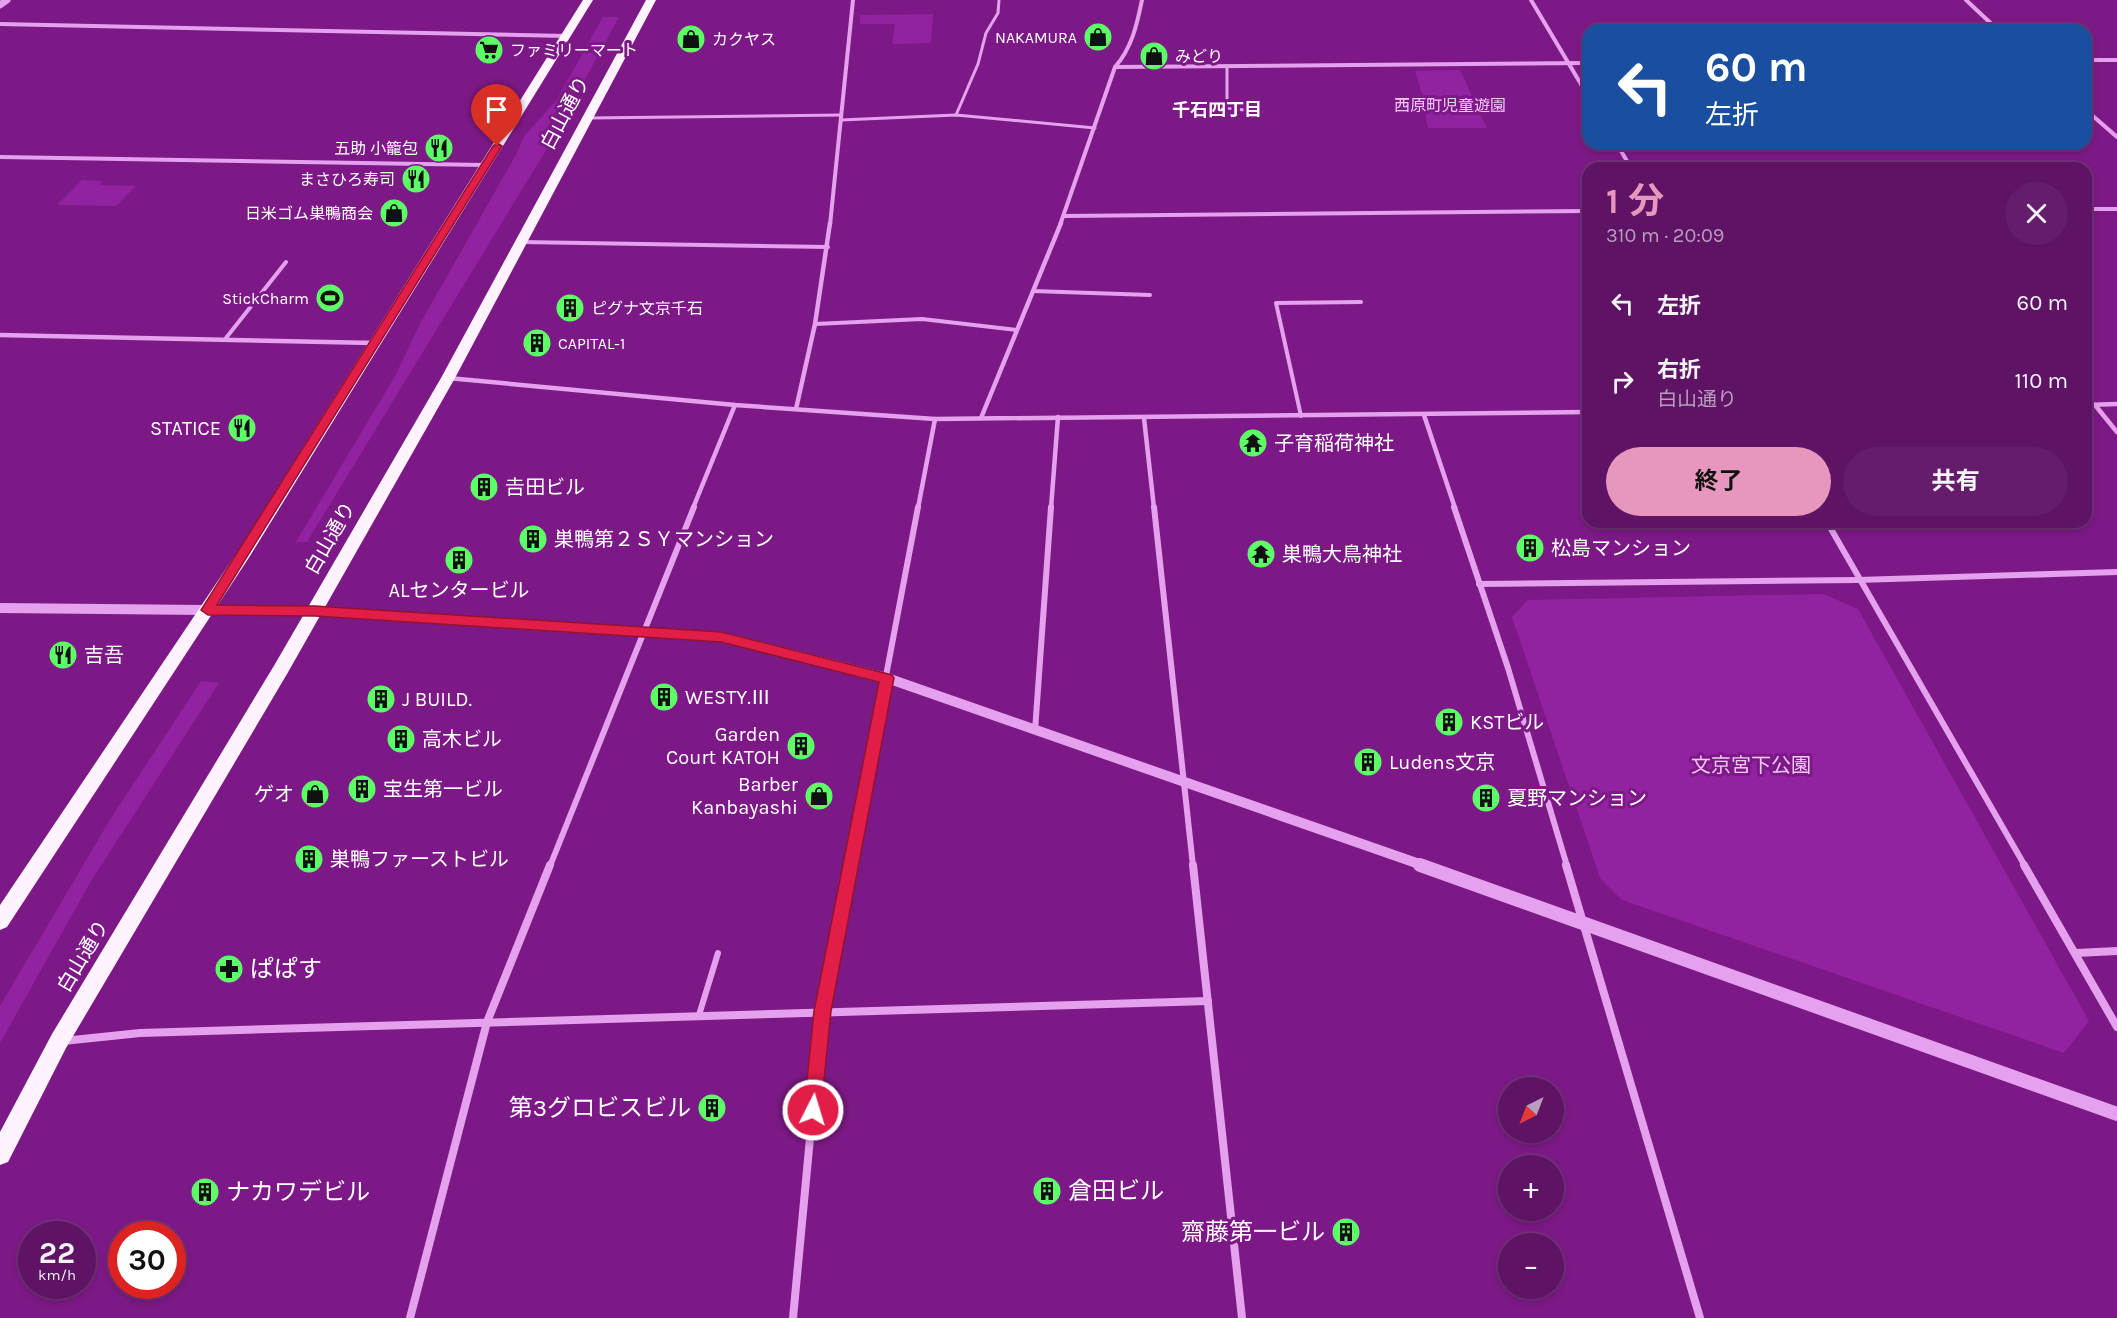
<!DOCTYPE html>
<html lang="ja">
<meta charset="utf-8">
<style>
:root{--surface:#5e1365;--page:#641c6b;--text:#f1f3f6;--muted:#b99ebf;--line:#733279;--accent:#e797bd}
body{margin:0;font-family:Karla,"Noto Sans JP",sans-serif;background:var(--page);color:var(--text);height:100vh;display:flex;flex-direction:column;font-size:22px;white-space:nowrap}
*{box-sizing:border-box;margin:0}
p{font-size:20px;color:var(--muted)}
.icon{flex:none;width:33px;height:33px;fill:none;stroke:currentColor;stroke-width:2;stroke-linecap:round;stroke-linejoin:round}
.map{position:relative;flex:1;overflow:hidden}
.details{position:absolute;left:1582px;top:162px;width:510px;height:366px;display:flex;flex-direction:column;background:var(--surface);border-radius:18px;box-shadow:0 3px 9px #0003,0 0 0 2px var(--line)}
.details>*{flex:none}
.hud{position:absolute;left:1582px;top:24px;width:510px;height:126px;border-radius:18px;box-shadow:0 3px 9px #0003,0 0 0 2px var(--line);background:#1a4fa0;color:#fff;overflow:hidden}
.needle{width:39px;rotate:222deg}
.buttons{position:absolute;left:1498px;top:1077px;display:grid;gap:12px}
.buttons a{display:grid;place-items:center;width:66px;height:66px;border-radius:50%;background:var(--surface);box-shadow:0 3px 9px #0003,0 0 0 2px var(--line);font-size:30px}
.speed{position:absolute;left:18px;top:1221px;display:flex;gap:12px;font-size:30px;font-weight:700;text-align:center}
.speed>*{display:grid;place-content:center;width:78px;height:78px;border-radius:50%;background:var(--surface);box-shadow:0 3px 9px #0003,0 0 0 2px var(--line);line-height:1}
.speed small{font-size:15px;font-weight:400}
.speed .limit{border:9px solid #d22;background:#fff;color:#111}
.pin{position:absolute;display:grid;place-items:center;width:51px;height:51px;color:#fff;margin:-62px -26px;border-radius:50% 50% 50% 0;rotate:-45deg;box-shadow:0 0 6px #0007}
.pin .icon{rotate:45deg}
.me{position:absolute;width:66px;margin:-33px;rotate:5deg;stroke-linejoin:round;filter:drop-shadow(0 0 4px #0008)}
.turn{display:flex;align-items:center;gap:21px;height:126px;padding:0 24px;font-size:27px}
.turn .icon{width:78px;height:78px;stroke-width:2.5}
.turn b{display:block;font-size:42px;line-height:51px}
.round{display:grid;place-items:center;flex:none;width:63px;height:63px;border-radius:32px;background:var(--page)}
.summary{display:flex;align-items:center;justify-content:space-between;height:102px;padding:0 24px}
h1{font-size:36px;font-weight:700;line-height:45px;color:var(--accent)}
.primary-button{display:flex;gap:12px;margin-top:auto;padding:12px 24px}
.primary-button a{flex:1;height:69px;border-radius:36px;background:var(--accent);color:#111;font-size:24px;font-weight:700;line-height:69px;text-align:center}
.primary-button a+a{background:var(--page);color:var(--text)}
ul{padding:0;list-style:none}
li{display:flex;align-items:center;gap:18px;height:78px;padding:0 24px}
li div{flex:1}
li b{display:block;font-size:22px}
li em{font-style:normal}
.map>svg:first-child{display:block}
.green{fill:#9322a1}
.lines{fill:none;stroke-linecap:round;stroke-linejoin:round}
.service-far2{stroke:#e5a1ed;stroke-width:3}
.service-far1{stroke:#e5a1ed;stroke-width:4}
.service{stroke:#e5a1ed;stroke-width:6}
.minor-far3{stroke:#e5a1ed;stroke-width:4}
.minor-far2{stroke:#e5a1ed;stroke-width:4.5}
.minor-far1{stroke:#e5a1ed;stroke-width:6}
.minor{stroke:#e5a1ed;stroke-width:8}
.tertiary-far2{stroke:#e5a1ed;stroke-width:7}
.tertiary-far1{stroke:#e5a1ed;stroke-width:10}
.tertiary{stroke:#e5a1ed;stroke-width:14}
.trunk{fill:#fef3ff;fill-rule:evenodd}
.route{fill:#e11d48;stroke:#92132f;stroke-width:1.5}
.labels{text-anchor:middle;dominant-baseline:central;stroke-width:6;stroke-linejoin:round;paint-order:stroke}
.far-poi-label{font-size:16px;fill:#fff;stroke:#7d1987;text-anchor:end}
.far-park-label{font-size:16px;fill:#f4c7f9;stroke:#7d1987}
.far-neighbourhood-label{font-size:18px;font-weight:bold;fill:#fff;stroke:#7d1987}
.street-label{font-size:20px;fill:#fff;stroke:#7d1987}
.poi-label{font-size:20px;fill:#fff;stroke:#7d1987;text-anchor:start}
.park-label{font-size:20px;fill:#f4c7f9;stroke:#7d1987}
.near-poi-label{font-size:24px;fill:#fff;stroke:#7d1987;text-anchor:start}
</style>
<div class="map">
<svg width="2117" height="1318" viewBox="0 0 2117 1318">
<rect width="100%" height="100%" fill="#7d1987"/>
<!-- green -->
<g class="green">
<path d="M933 14 931 43 892 44 895 24H860V15Z"/>
<path d="M603 17H619L548 147 307 542H296L395 376 422 320 517 153 524 136 556 101Z"/>
<path d="M1460 70 1487 128H1428L1424 110H1427L1415 71Z"/>
<path d="M82 180 102 181 99 185 136 186 116 206 57 205Z"/>
<path d="M1823 594 1858 609 2089 1021 2064 1053 1622 900 1600 878 1512 617 1528 600Z"/>
<path d="M201 681 219 683 91 881 0 1043V1006L111 818Z"/>
</g>
<g class="lines">
<!-- service-far2 -->
<g class="service-far2">
<path d="M1227 66V108L1261 112"/>
<path d="M956 115 978 64 986 33 998 13 999 0"/>
<path d="M589 118 841 115"/>
<path d="M841 120 956 115 1095 128"/>
</g>
<!-- service-far1 -->
<g class="service-far1">
<path d="M522 242 828 247"/>
<path d="M1033 291 1150 295"/>
<path d="M815 324 922 319 1017 330"/>
<path d="M226 338 286 262"/>
<path d="M1301 416 1276 303 1361 302"/>
</g>
<!-- service -->
<path class="service" d="M699 1015 718 953"/>
<!-- minor-far3 -->
<g class="minor-far3">
<path d="M1531 0 1588 96"/>
<path d="M1966 0 1998 30"/>
<path d="M0 24 566 36"/>
<path d="M2086 60H2117"/>
<path d="M1115 67 1588 63"/>
<path d="M2086 110 2117 137"/>
<path d="M1617 144 1631 168"/>
<path d="M0 157 485 165"/>
<path d="M2086 209H2117"/>
<path d="M1064 216 1588 211"/>
<path d="M830 225 853 0"/>
<path d="M1060 225 1115 67C1132 48 1137 24 1142 0"/>
</g>
<!-- minor-far2 -->
<g class="minor-far2">
<path d="M0 335 374 343"/>
<path d="M448 378 735 405 935 419 1588 412"/>
<path d="M2086 405 2117 404"/>
<path d="M2095 405 2117 432"/>
<path d="M796 409 815 324 830 223"/>
<path d="M1424 415 1455 508"/>
<path d="M981 418 1061 223"/>
<path d="M1144 418 1154 508"/>
<path d="M693 508 735 405"/>
<path d="M918 508 935 419"/>
<path d="M1051 508 1058 417"/>
</g>
<!-- minor-far1 -->
<g class="minor-far1">
<path d="M1154 507 1193 866"/>
<path d="M1454 507 1508 668 1567 866"/>
<path d="M1827 522 2025 866"/>
<path d="M1479 584 1858 580 2117 572"/>
<path d="M1035 731 1051 507"/>
<path d="M550 866 694 507"/>
<path d="M850 866 918 507"/>
</g>
<!-- minor -->
<g class="minor">
<path d="M1193 865 1242 1318"/>
<path d="M1566 865 1700 1318"/>
<path d="M2024 865 2117 1027"/>
<path d="M2076 953 2117 951"/>
<path d="M63 1041 140 1033 1208 1001"/>
<path d="M410 1318 487 1022 550 865"/>
<path d="M793 1318 822 1011 850 865"/>
</g>
<!-- tertiary-far2 -->
<path class="tertiary-far2" d="M0 5 7 0"/>
<!-- tertiary-far1 -->
<path class="tertiary-far1" d="M0 608 314 611 721 637 887 678 1425 866"/>
<!-- tertiary -->
<path class="tertiary" d="M1420 865 2117 1114"/>
<!-- trunk -->
<g class="trunk">
<path d="M583 0H593L250 556 7 927 0 930V905L240 548Z"/>
<path d="M646 0H656L455 378 287 674 66 1048 8 1162 0 1165V1132L52 1034 275 664 441 378Z"/>
</g>
</g>
<!-- route -->
<path class="route" d="M497 143 502 146 217 605 315 606 721 632 892 675 894 678 831 1011 821 1110 819 1116 813 1119 806 1116 804 1110 814 1011 879 682 721 642 315 616 208 615 201 610 493 146Z"/>
<!-- icons -->
<defs>
<g id="shop-disc" transform="scale(1.5)"><circle r="9.5" fill="#5dff66" stroke="#7d1987"/><path d="M-5-2.5h2.3a2.7 3.5 0 0 1 5.4 0H5L5.5 6h-11ZM-1.5-2.5h3a1.5 2.3 0 0 0-3 0Z" fill="#111"/></g>
<g id="supermarket-disc" transform="scale(1.5)"><circle r="9.5" fill="#5dff66" stroke="#7d1987"/><path d="M-6-5.5h2.5l.6 2H6L4.5 2H-2.5L-4.4-4H-6ZM-1.5 3.2a1.3 1.3 0 1 0 .1 0ZM3 3.2a1.3 1.3 0 1 0 .1 0Z" fill="#111"/></g>
<g id="restaurant-disc" transform="scale(1.5)"><circle r="9.5" fill="#5dff66" stroke="#7d1987"/><path d="M-5-6h1v4h1v-4h1v4h1v-4h1v5L-1.5 .5V6h-2V.5L-5-1ZM5-6V6H3V1.5H1.5Q1.5-4 5-6Z" fill="#111"/></g>
<g id="stadium-disc" transform="scale(1.5)"><circle r="9.5" fill="#5dff66" stroke="#7d1987"/><path d="M0-5a6.5 5 0 1 0 0 10a6.5 5 0 1 0 0-10ZM-3.5-1.8h7v3.6h-7Z" fill="#111"/></g>
<g id="building-disc" transform="scale(1.5)"><circle r="9.5" fill="#5dff66" stroke="#7d1987"/><path d="M-4-6H4V6H1V3H-1V6H-4ZM-2.5-4.3h1.7v1.8h-1.7ZM.8-4.3h1.7v1.8H.8ZM-2.5-1h1.7V.8h-1.7ZM.8-1h1.7V.8H.8Z" fill="#111"/></g>
<g id="temple-disc" transform="scale(1.5)"><circle r="9.5" fill="#5dff66" stroke="#7d1987"/><path d="M0-6L5-2H3V0L6.5 2.5H4V6H1.5V3h-3V6H-4V2.5H-6.5L-3 0V-2H-5Z" fill="#111"/></g>
<g id="pharmacy-disc" transform="scale(1.5)"><circle r="9.5" fill="#5dff66" stroke="#7d1987"/><path d="M-2-6h4v4h4v4h-4v4h-4v-4h-4v-4h4Z" fill="#111"/></g>
</defs>
<g fill-rule="evenodd">
<use href="#shop-disc" x="1098" y="37"/>
<use href="#shop-disc" x="691" y="39"/>
<use href="#supermarket-disc" x="489" y="50"/>
<use href="#shop-disc" x="1154" y="56"/>
<use href="#restaurant-disc" x="439" y="148"/>
<use href="#restaurant-disc" x="416" y="179"/>
<use href="#shop-disc" x="394" y="213"/>
<use href="#stadium-disc" x="330" y="298"/>
<use href="#building-disc" x="570" y="308"/>
<use href="#building-disc" x="537" y="343"/>
<use href="#restaurant-disc" x="242" y="428"/>
<use href="#temple-disc" x="1253" y="443"/>
<use href="#building-disc" x="484" y="487"/>
<use href="#building-disc" x="533" y="539"/>
<use href="#building-disc" x="1530" y="548"/>
<use href="#temple-disc" x="1261" y="554"/>
<use href="#building-disc" x="459" y="560"/>
<use href="#restaurant-disc" x="63" y="655"/>
<use href="#building-disc" x="664" y="697"/>
<use href="#building-disc" x="381" y="699"/>
<use href="#building-disc" x="1449" y="722"/>
<use href="#building-disc" x="401" y="739"/>
<use href="#building-disc" x="801" y="746"/>
<use href="#building-disc" x="1368" y="762"/>
<use href="#building-disc" x="362" y="789"/>
<use href="#shop-disc" x="315" y="794"/>
<use href="#shop-disc" x="819" y="796"/>
<use href="#building-disc" x="1486" y="798"/>
<use href="#building-disc" x="309" y="859"/>
<use href="#pharmacy-disc" x="229" y="969"/>
<use href="#building-disc" x="712" y="1108"/>
<use href="#building-disc" x="1047" y="1191"/>
<use href="#building-disc" x="205" y="1192"/>
<use href="#building-disc" x="1346" y="1232"/>
</g>
<g class="labels">
<!-- far-poi labels -->
<g class="far-poi-label">
<text x="1077" y="37">NAKAMURA</text>
<text x="712" y="39" text-anchor="start">カクヤス</text>
<text x="510" y="50" text-anchor="start">ファミリーマート</text>
<text x="1175" y="56" text-anchor="start">みどり</text>
<text x="418" y="148">五助 小籠包</text>
<text x="395" y="179">まさひろ寿司</text>
<text x="373" y="213">日米ゴム巣鴨商会</text>
<text x="309" y="298">StickCharm</text>
<text x="591" y="308" text-anchor="start">ピグナ文京千石</text>
<text x="558" y="343" text-anchor="start">CAPITAL-1</text>
</g>
<!-- far-park labels -->
<g class="far-park-label">
<text x="1450" y="105">西原町児童遊園</text>
</g>
<!-- far-neighbourhood labels -->
<g class="far-neighbourhood-label">
<text x="1217" y="110">千石四丁目</text>
</g>
<!-- street labels -->
<g class="street-label">
<text transform="translate(565 113) rotate(-62)">白山通り</text>
<text transform="translate(330 538) rotate(-60)">白山通り</text>
<text transform="translate(83 956) rotate(-59)">白山通り</text>
</g>
<!-- poi labels -->
<g class="poi-label">
<text x="221" y="428" text-anchor="end">STATICE</text>
<text x="1274" y="443">子育稲荷神社</text>
<text x="505" y="487">𠮷田ビル</text>
<text x="554" y="539">巣鴨第２ＳＹマンション</text>
<text x="1551" y="548">松島マンション</text>
<text x="1282" y="554">巣鴨大鳥神社</text>
<text x="459" y="590" text-anchor="middle">ALセンタービル</text>
<text x="84" y="655">吉吾</text>
<text x="685" y="697">WESTY.Ⅲ</text>
<text x="402" y="699">J BUILD.</text>
<text x="1470" y="722">KSTビル</text>
<text x="780" y="734" text-anchor="end">Garden<tspan x="780" dy="23">Court KATOH</tspan></text>
<text x="422" y="739">高木ビル</text>
<text x="1389" y="762">Ludens文京</text>
<text x="798" y="784" text-anchor="end">Barber<tspan x="798" dy="23">Kanbayashi</tspan></text>
<text x="383" y="789">宝生第一ビル</text>
<text x="294" y="794" text-anchor="end">ゲオ</text>
<text x="1507" y="798">夏野マンション</text>
<text x="330" y="859">巣鴨ファーストビル</text>
</g>
<!-- park labels -->
<g class="park-label">
<text x="1751" y="765">文京宮下公園</text>
</g>
<!-- near-poi labels -->
<g class="near-poi-label">
<text x="250" y="969">ぱぱす</text>
<text x="691" y="1108" text-anchor="end">第3グロビスビル</text>
<text x="1068" y="1191">倉田ビル</text>
<text x="226" y="1192">ナカワデビル</text>
<text x="1325" y="1232" text-anchor="end">齋藤第一ビル</text>
</g>
</g>
</svg>
<div class="buttons">
<a><svg class="needle" viewBox="-14 -14 28 28"><path d="M0-13l5 13h-10z" fill="#e53935"/><path d="M0 13l5-13h-10z" fill="#b99ebf"/></svg></a>
<a>+</a>
<a>−</a>
</div>
<div class="speed"><div>22<small>km/h</small></div><div class="limit">30</div></div>
<div class="pin" style="left:497px;top:146px;background:#d93025"><svg class="icon" aria-label="arrive" viewBox="0 0 24 24"><path d="M6 21V4h12l-3 4 3 4H6"/></svg></div>
<svg class="me" style="left:813px;top:1110px" viewBox="-20 -20 40 40"><circle r="17" fill="#e11d48" stroke="#fff" stroke-width="3"/><path d="M0-11L8 9 0 5-8 9z" fill="#fff"/></svg>
<div class="hud">
<div class="turn"><svg class="icon" aria-label="left" viewBox="0 0 24 24"><path d="M17 20v-9H6M10 6l-5 5 5 5"/></svg><div><b>60 m</b>左折</div></div>
</div>
<section class="details">
<div class="summary"><div><h1>1 分</h1><p>310 m · 20:09</p></div><a class="round"><svg class="icon" aria-label="close" viewBox="0 0 24 24"><path d="M6 6l12 12M18 6L6 18"/></svg></a></div>
<ul>
<li><svg class="icon" aria-label="left" viewBox="0 0 24 24"><path d="M17 20v-9H6M10 6l-5 5 5 5"/></svg><div><b>左折</b></div><em>60 m</em></li>
<li><svg class="icon" aria-label="right" viewBox="0 0 24 24"><path d="M7 20v-9h11M14 6l5 5-5 5"/></svg><div><b>右折</b><p>白山通り</p></div><em>110 m</em></li>
</ul>
<div class="primary-button"><a>終了</a><a>共有</a></div>
</section>
</div>
